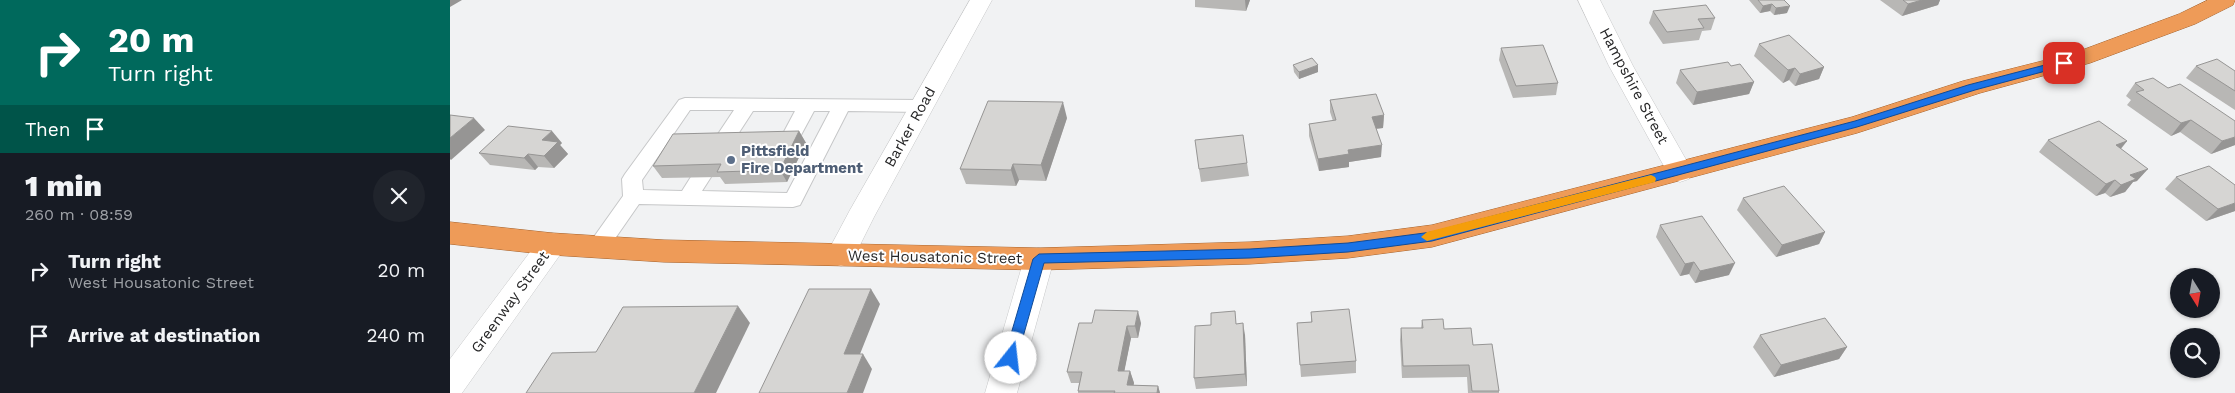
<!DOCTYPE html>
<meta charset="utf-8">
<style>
:root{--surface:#171b24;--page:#20242c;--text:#f1f3f6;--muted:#9ea1a6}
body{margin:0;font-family:"Work Sans",sans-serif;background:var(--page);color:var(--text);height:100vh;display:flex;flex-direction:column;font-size:19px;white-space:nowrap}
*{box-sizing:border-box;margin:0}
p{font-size:16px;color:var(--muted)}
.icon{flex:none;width:28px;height:28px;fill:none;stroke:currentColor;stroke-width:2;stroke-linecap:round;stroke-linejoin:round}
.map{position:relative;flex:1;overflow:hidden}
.drawer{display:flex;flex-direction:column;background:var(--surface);width:450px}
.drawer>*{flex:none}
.hud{background:#00695c;color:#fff;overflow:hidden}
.needle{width:32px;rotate:169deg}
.controls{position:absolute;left:1720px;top:268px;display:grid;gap:10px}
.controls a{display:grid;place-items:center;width:50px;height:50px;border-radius:50%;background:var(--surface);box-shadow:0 1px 4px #0004;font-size:25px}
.pin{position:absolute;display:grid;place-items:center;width:42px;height:42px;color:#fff;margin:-21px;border-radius:10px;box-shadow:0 2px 8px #0006}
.me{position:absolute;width:55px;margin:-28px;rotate:16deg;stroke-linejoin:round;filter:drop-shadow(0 0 4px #0008)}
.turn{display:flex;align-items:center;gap:18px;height:105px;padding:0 25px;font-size:22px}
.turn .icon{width:65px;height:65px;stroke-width:2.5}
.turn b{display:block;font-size:35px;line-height:42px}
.then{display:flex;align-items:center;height:48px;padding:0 25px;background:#0003;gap:10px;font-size:19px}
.round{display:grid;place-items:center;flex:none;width:52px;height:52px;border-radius:26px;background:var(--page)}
.overview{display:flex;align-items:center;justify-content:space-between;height:85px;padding:0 25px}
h1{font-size:30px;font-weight:800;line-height:38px}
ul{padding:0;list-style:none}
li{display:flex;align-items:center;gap:15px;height:65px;padding:0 25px}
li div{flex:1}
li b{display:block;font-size:19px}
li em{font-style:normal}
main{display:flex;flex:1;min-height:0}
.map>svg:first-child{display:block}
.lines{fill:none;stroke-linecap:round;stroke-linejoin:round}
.service-casing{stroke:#c6c7c8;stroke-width:2}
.minor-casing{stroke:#c6c7c8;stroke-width:1}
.tertiary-casing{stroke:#c6c7c8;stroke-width:1}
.trunk-casing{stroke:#a5622c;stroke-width:1}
.service{fill:#fff;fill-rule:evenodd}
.minor{fill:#fff;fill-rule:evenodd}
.tertiary{fill:#fff;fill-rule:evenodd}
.trunk{fill:#ee9b58;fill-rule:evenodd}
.wall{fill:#b8b7b5}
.shaded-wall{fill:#969594}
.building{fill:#d6d5d3;stroke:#969594}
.route{fill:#1a73e8;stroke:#114b97}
.slow{fill:#f59e0b}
.service-dot{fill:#5c6f8a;stroke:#fff;stroke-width:2}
.labels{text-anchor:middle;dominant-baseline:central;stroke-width:4;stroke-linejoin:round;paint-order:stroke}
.street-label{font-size:15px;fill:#262627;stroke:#fff}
.service-label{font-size:15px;font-weight:bold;fill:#4e5e75;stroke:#fff;text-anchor:start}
</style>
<main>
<section class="drawer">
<div class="hud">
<div class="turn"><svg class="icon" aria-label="right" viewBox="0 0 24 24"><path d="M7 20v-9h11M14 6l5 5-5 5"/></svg><div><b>20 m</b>Turn right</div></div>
<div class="then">Then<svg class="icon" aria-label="arrive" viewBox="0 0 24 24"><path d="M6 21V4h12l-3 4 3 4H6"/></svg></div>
</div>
<div class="overview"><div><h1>1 min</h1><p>260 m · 08:59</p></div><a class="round"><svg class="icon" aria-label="close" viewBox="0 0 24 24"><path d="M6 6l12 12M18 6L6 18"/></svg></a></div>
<ul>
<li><svg class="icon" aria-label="right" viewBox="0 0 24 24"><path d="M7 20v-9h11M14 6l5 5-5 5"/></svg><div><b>Turn right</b><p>West Housatonic Street</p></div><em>20 m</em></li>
<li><svg class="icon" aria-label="arrive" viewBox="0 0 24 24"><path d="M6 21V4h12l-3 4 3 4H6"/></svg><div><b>Arrive at destination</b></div><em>240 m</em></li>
</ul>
</section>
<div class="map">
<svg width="1785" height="393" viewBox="0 0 1785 393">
<rect width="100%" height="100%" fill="#f1f2f3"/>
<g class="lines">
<!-- service casing -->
<g class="service-casing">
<path id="service" d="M235 98 472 100 478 102 481 106 478 110 472 112 398 111 350 205 343 207 189 204 155 253 148 255 141 253 138 247 141 241 173 196 172 179 175 174 229 100ZM240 110H284L260 146 263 151 270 153 277 151 303 111H345L328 143 330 148 337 150 344 148 364 111H380L337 193 252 191 261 177 258 172 251 170 244 172 232 191 193 190 192 180Z"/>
</g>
<!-- minor casing -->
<g class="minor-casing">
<g id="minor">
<path d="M1128 0H1150L1183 66 1243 172 1239 179 1230 182 1221 179 1159 66Z"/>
<path d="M102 233 112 236 116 244 112 252 12 393H0V359L92 236Z"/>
<path d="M589 248 599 251 604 259 567 393H535L574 259 579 251Z"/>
</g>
</g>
<!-- tertiary casing -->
<g class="tertiary-casing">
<path id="tertiary" d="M520 0H542L424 217 401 263 391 266 381 263 376 255 400 210Z"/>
</g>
<!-- trunk casing -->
<g class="trunk-casing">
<path id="trunk" d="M1758 0H1785L1783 5 1745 24 1640 63 1530 93 1407 133 982 247 898 258 800 264 589 270 214 262 102 255 0 244V222L102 233 214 240 589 248 800 242 898 236 982 225 1402 117 1513 81 1624 53 1729 14Z"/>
</g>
<!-- service -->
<use href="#service" class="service"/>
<!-- minor -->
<use href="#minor" class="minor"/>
<!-- tertiary -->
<use href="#tertiary" class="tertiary"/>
<!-- trunk -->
<use href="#trunk" class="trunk"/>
</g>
<!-- wall -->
<g class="wall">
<path d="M745 0H800L796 11 745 7Z"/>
<path d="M1299 0H1334L1337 13 1324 15 1320 11 1310 13Z"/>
<path d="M1430 0H1490L1488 5 1452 16Z"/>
<path d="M1203 11 1265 18 1261 30 1252 31 1249 40 1213 44 1199 23Z"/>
<path d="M1309 44 1374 67 1369 79 1345 86 1339 80 1333 83 1304 56Z"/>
<path d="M1051 48 1108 83 1106 95 1063 98 1049 60Z"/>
<path d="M843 65 868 72 849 79 844 72Z"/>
<path d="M1281 66 1304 82 1299 94 1243 105 1226 83 1230 70Z"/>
<path d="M1746 66 1785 71V110L1736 78Z"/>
<path d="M1685 83 1785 145 1761 154 1730 132 1721 136 1677 105 1681 100 1676 96Z"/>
<path d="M880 100 934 115 933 128 926 129 931 157 899 162V167L869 171 859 136V124L883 121 880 112Z"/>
<path d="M617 118 596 181 569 180 566 186 516 184 510 169Z"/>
<path d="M349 131 356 143 337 182 275 184 270 177 212 178 203 166Z"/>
<path d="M1598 140 1677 141 1671 149 1687 181 1683 182 1675 192 1660 197 1655 193 1646 196 1589 152Z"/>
<path d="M112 143 110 145 118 154 104 168 88 167 85 170 40 165 29 153Z"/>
<path d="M797 163 799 176 751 182 749 169Z"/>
<path d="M1726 177 1785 211 1756 221 1715 189Z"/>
<path d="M1293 198 1375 232 1369 244 1326 257 1287 210Z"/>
<path d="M1210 225 1279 275 1245 283 1239 274 1230 276 1206 237Z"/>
<path d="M861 312 906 361V373L851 377 847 323 861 322Z"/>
<path d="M972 320 994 329 1023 345 1049 391V393H1018L1017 377 952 378 950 340 951 328H971Z"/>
<path d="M629 323H691L688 338H681L674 371H680L684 383 683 385 708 386 710 393H628V391L629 383H621L617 372Z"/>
<path d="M787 324 795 335 797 386 746 389 744 378Z"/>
<path d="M1310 335 1397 347 1389 359 1324 377 1303 347Z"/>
</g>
<!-- shaded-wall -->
<g class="shaded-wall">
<path d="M0 0H12L0 7Z"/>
<path d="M795 0H800L796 11Z"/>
<path d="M1472 0H1490L1488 5 1452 16 1458 4Z"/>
<path d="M1322 4 1320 11 1310 13 1313 6Z"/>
<path d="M1340 6 1337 13 1324 15 1326 8Z"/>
<path d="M868 65V72L849 79V72Z"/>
<path d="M1374 67 1369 79 1345 86 1350 74Z"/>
<path d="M1345 68 1339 80 1333 83 1338 70Z"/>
<path d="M1304 82 1299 94 1243 105 1247 92Z"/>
<path d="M613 102 617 118 596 181 591 165Z"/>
<path d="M934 115 933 128 922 129V117Z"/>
<path d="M24 118 35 130 1 160 0 159V138Z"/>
<path d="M1741 120 1730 132 1721 136 1731 123Z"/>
<path d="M102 131 112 143 110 145 118 154 104 168 94 156 92 140Z"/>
<path d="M349 131 356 143 337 182 330 170Z"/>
<path d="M1785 137V145L1761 154 1772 141Z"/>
<path d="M1677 141 1667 153 1666 145Z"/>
<path d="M932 145 931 157 899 162V167L869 171 868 159 898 150Z"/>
<path d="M78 154 88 167 85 170 74 158Z"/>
<path d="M563 164 569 180 566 186 561 170Z"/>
<path d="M1698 169 1687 181 1683 182 1675 192 1660 197 1680 175Z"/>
<path d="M1665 180 1655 193 1646 196 1656 184Z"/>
<path d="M1785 203V211L1756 221 1768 209Z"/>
<path d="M1375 232 1369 244 1326 257 1332 245Z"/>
<path d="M1244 262 1239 274 1230 276 1235 264Z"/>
<path d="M1285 263 1279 275 1245 283 1250 271Z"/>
<path d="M421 289 430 304 404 369 394 354Z"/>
<path d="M288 306 300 323 266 393H244Z"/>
<path d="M688 311 691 323 688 338 685 326Z"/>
<path d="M793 323 795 335 797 386 795 374Z"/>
<path d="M677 326 681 338 672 383 668 371Z"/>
<path d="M1397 347 1389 359 1324 377 1331 365Z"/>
<path d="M413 354 422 369 413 393H397Z"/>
<path d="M680 371 684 383 682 393 677 385Z"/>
<path d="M708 386 710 393H707Z"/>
</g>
<!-- building -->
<g class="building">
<path d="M1308 0H1334L1340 6 1326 8 1322 4 1313 6Z"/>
<path d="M1453 0H1472L1458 4Z"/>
<path d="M1256 5 1265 18 1248 19 1254 28 1217 32 1203 11Z"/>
<path d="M1339 35 1374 67 1350 74 1345 68 1338 70 1309 44Z"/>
<path d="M1093 45 1108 83 1066 86 1051 48Z"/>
<path d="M862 58 868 65 849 72 843 65Z"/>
<path d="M1767 59 1785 71V91L1746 66Z"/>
<path d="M1278 62 1281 66 1290 64 1304 82 1247 92 1230 70Z"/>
<path d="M1703 78 1718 88 1730 84 1785 121V137L1772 141 1741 120 1731 123 1686 92 1694 90 1685 83Z"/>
<path d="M926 94 934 115 922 117 932 145 898 150 899 154 868 159 859 124 886 120 880 100Z"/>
<path d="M538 101 613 102 591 165 563 164 561 170 510 169Z"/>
<path d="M0 115 24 118 0 138Z"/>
<path d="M1649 121 1677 141 1666 145 1698 169 1680 175 1686 179 1671 185 1665 180 1656 184 1598 140Z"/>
<path d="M58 126 102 131 92 140 108 142 94 156 78 154 74 158 29 153Z"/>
<path d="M349 131 330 170 267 172 271 164 203 166 223 134Z"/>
<path d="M793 135 797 163 749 169 745 140Z"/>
<path d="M1759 166 1785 185V203L1768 209 1726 177Z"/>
<path d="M1334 186 1375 232 1332 245 1293 198Z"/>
<path d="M1252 216 1285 263 1250 271 1244 262 1235 264 1210 225Z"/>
<path d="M359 289H421L394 354H413L397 393H309Z"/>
<path d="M288 306 244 393H76L102 353 146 352 173 307Z"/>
<path d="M899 309 906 361 850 365 847 323 862 322 861 312Z"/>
<path d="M645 310 688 311 685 326H677L668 371H680L677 385 708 386 707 393H664L665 391H628L632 372H617L629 323H642Z"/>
<path d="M785 311 786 324 793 323 795 374 744 378 745 326 761 325V313Z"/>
<path d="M1375 318 1397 347 1331 365 1310 335Z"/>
<path d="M993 319 994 329 1021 328 1023 345 1042 344 1049 391H1022L1019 365 953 366 951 328H973L972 320Z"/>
</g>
<!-- route -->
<path class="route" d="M1614 60 1618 61V65L1525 90 1407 127 982 241 898 252 800 258 594 263 567 358 565 362 561 364 556 362 554 358 583 259 589 254 800 249 898 243 982 232 1405 121 1518 85Z"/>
<!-- slow -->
<path class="slow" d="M1201 175 1205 177 1206 179 1205 182 977 241 971 237 977 232Z"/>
<!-- markers -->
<circle class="service-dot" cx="281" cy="160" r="5"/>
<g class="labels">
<!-- street labels -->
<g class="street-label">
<text transform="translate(1184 86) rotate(62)">Hampshire Street</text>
<text transform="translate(460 127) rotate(-61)">Barker Road</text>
<text transform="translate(485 257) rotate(1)">West Housatonic Street</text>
<text transform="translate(60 302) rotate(-54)">Greenway Street</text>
</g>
<!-- service labels -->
<g class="service-label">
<text x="291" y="151">Pittsfield<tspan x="291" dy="17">Fire Department</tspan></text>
</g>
</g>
</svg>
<div class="controls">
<a><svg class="needle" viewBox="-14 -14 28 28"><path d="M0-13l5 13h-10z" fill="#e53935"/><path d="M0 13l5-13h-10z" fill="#9ea1a6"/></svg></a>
<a><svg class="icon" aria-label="search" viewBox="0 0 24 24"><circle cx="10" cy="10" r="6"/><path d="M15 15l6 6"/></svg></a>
</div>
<div class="pin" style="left:1614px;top:63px;background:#d93025"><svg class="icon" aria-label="arrive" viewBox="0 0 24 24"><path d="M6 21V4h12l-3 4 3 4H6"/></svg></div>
<svg class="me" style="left:561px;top:358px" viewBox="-20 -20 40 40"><circle r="19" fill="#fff"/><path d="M0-13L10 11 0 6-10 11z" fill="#1a73e8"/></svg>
</div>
</main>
